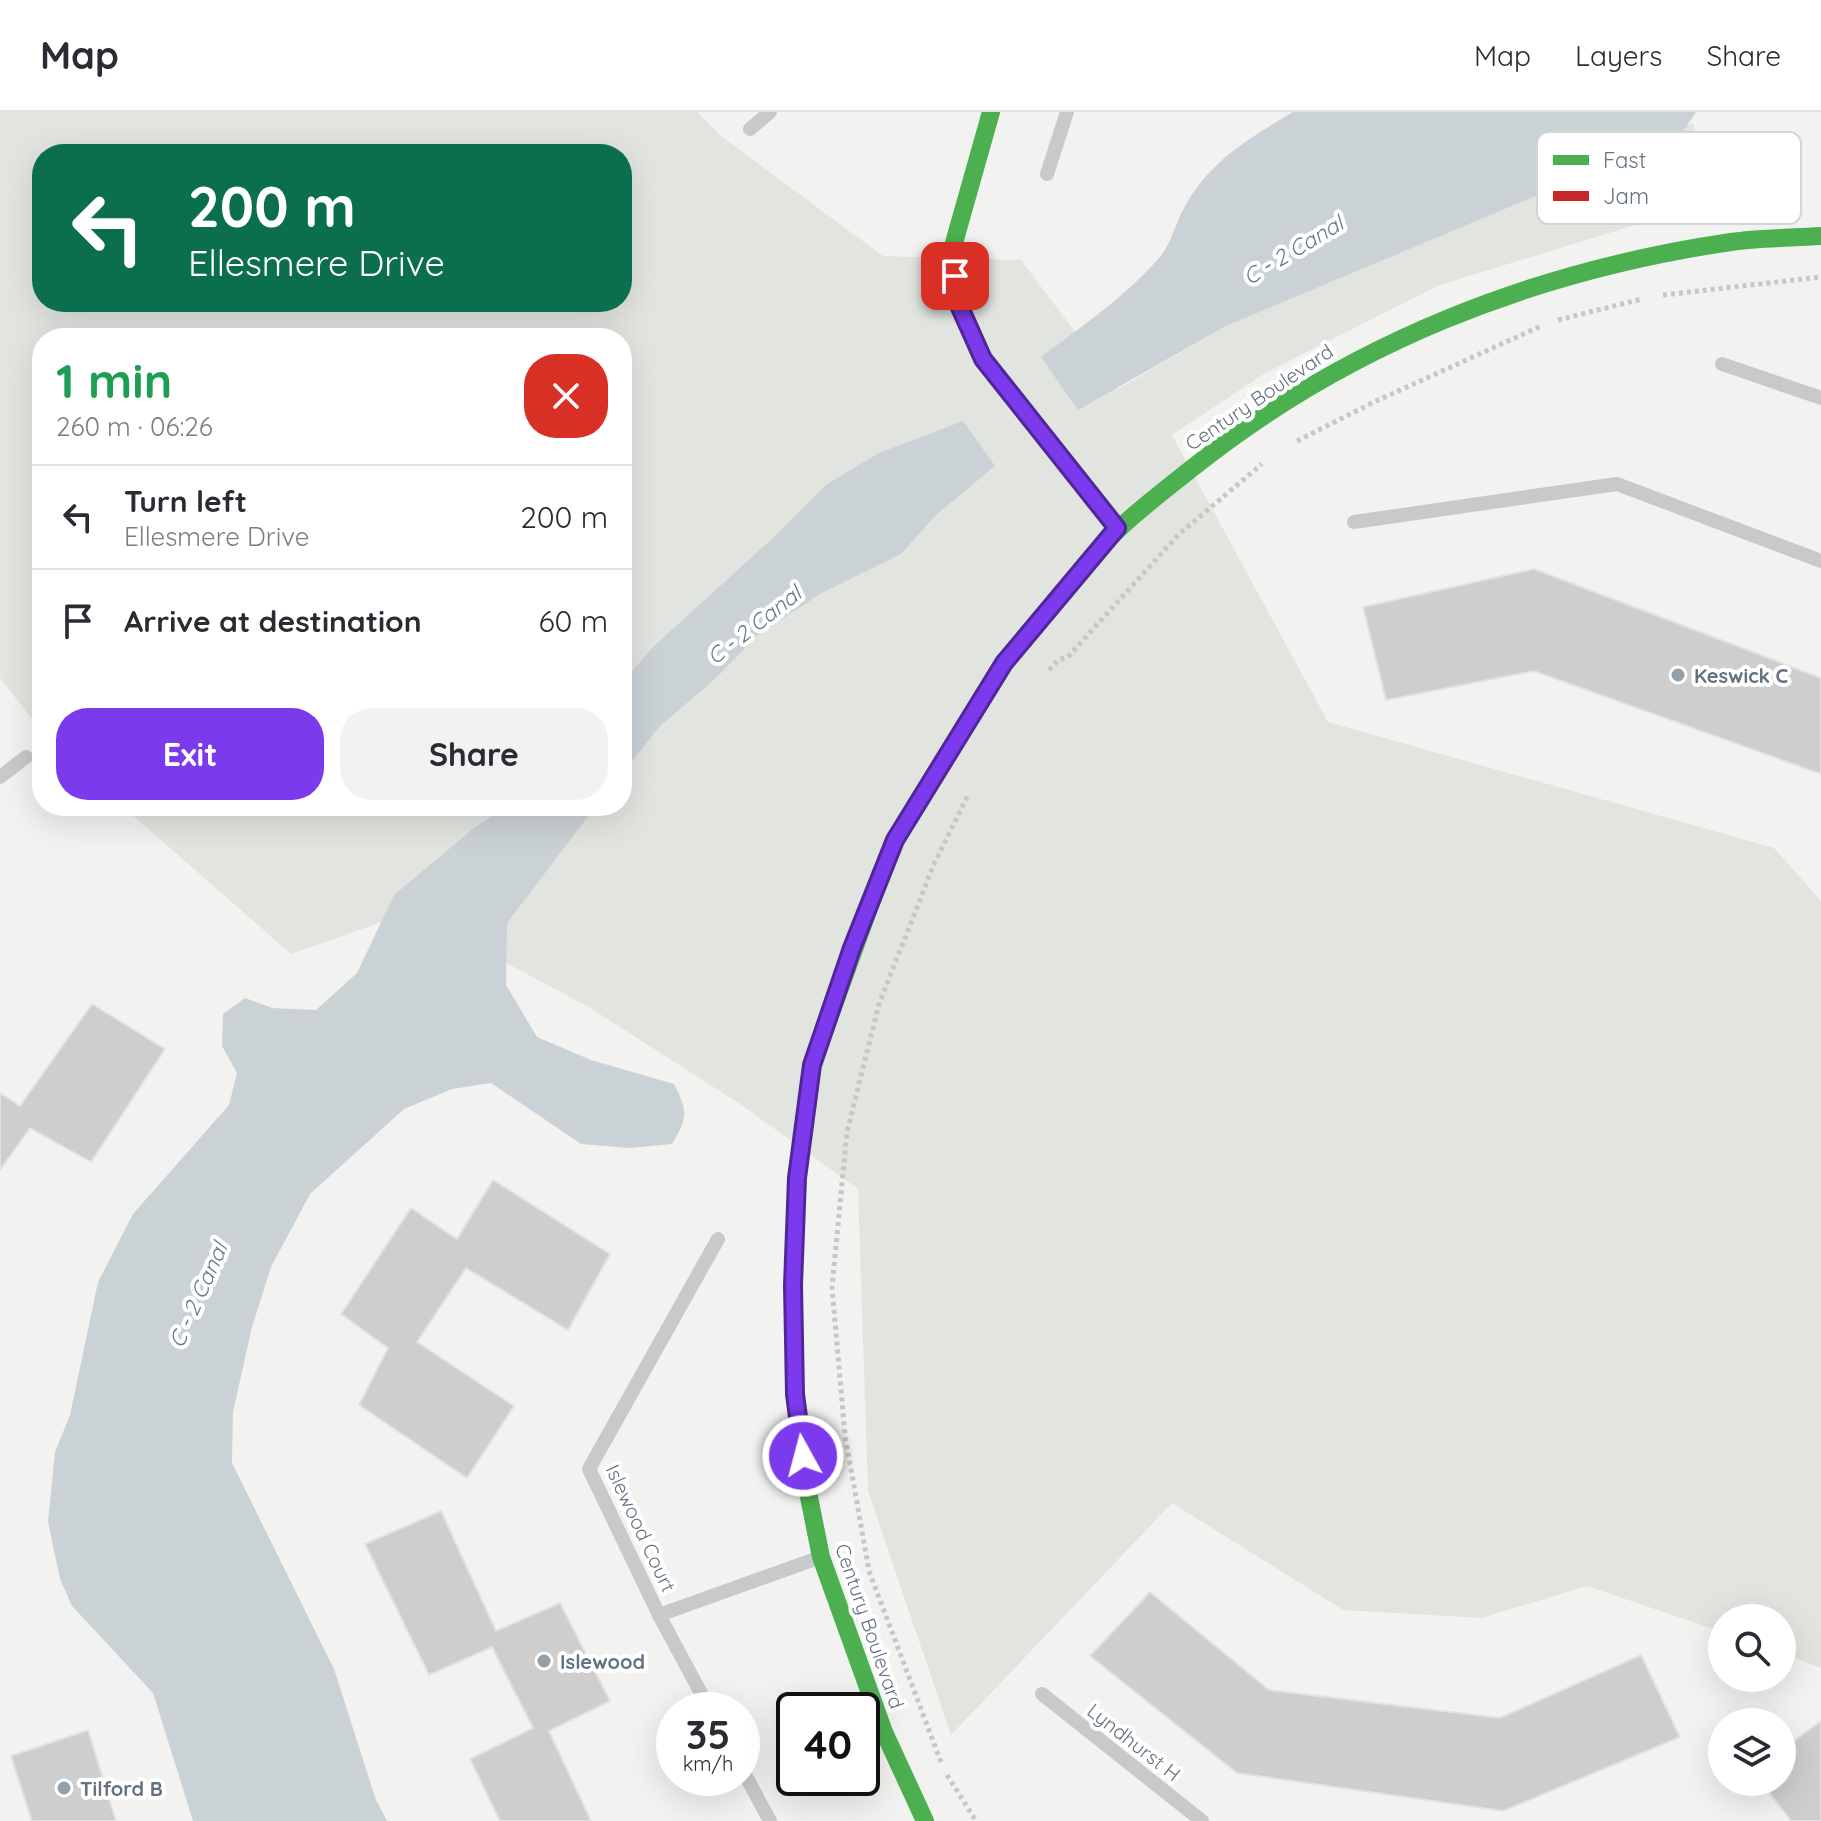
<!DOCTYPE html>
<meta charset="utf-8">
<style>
:root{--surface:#fff;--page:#f2f2f3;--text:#2b2b33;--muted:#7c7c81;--line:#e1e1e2;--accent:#7c3aed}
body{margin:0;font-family:Quicksand,sans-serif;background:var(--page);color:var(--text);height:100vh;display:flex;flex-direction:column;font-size:30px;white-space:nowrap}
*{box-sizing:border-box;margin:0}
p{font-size:26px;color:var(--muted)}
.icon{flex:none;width:44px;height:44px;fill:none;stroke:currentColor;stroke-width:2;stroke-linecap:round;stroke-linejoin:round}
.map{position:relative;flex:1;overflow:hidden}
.sheet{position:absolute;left:32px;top:216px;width:600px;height:488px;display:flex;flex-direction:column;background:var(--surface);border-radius:32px;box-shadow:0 8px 32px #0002}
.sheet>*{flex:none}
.top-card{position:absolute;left:32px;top:32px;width:600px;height:168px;border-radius:32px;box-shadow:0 8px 32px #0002;background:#0b6e4f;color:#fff;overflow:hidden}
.fabs{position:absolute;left:1708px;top:1492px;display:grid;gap:16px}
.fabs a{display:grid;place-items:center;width:88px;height:88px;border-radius:50%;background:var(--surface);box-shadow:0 8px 32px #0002;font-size:40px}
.speed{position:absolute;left:656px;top:1580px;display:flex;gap:16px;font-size:40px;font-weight:700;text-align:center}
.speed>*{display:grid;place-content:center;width:104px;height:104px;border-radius:50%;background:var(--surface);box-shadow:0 8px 32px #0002;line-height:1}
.speed small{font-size:20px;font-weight:400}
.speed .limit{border:4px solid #111;border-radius:12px;background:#fff;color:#111}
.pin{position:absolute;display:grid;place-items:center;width:68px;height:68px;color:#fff;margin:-34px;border-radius:16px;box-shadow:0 4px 12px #0006}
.me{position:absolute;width:88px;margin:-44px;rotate:353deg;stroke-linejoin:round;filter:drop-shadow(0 0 6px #0008)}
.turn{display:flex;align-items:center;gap:28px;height:168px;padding:0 24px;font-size:36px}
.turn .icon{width:104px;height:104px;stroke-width:2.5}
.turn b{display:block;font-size:56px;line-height:68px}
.round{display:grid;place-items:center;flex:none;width:84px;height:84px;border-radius:32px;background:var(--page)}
.headline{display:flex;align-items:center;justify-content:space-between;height:136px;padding:0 24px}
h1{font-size:48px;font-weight:800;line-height:60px;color:#1e9e55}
.primary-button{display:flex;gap:16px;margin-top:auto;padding:16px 24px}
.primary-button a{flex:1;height:92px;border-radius:32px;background:var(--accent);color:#fff;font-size:32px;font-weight:800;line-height:92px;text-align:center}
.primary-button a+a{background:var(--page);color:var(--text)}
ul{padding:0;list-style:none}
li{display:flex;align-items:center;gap:24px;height:104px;padding:0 24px;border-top:2px solid var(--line)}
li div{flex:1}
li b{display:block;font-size:30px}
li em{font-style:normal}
header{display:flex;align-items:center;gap:48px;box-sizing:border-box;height:112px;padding:0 40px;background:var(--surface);border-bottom:2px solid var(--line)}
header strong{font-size:38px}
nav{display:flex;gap:44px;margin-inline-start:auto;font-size:28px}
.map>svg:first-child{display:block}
.green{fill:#e2e5df;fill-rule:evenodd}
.water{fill:#cbd2d5}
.building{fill:#cdcecd;stroke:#e2e2e0;stroke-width:2}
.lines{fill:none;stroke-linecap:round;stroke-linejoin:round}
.path{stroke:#c6c7c6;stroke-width:5;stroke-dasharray:4 4;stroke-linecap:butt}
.lane{stroke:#c8c9ca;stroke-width:14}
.fast{stroke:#4caf50;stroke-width:18}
.jam{stroke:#c62828;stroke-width:18}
.route-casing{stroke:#51269a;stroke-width:20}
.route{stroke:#7c3aed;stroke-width:14}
.poi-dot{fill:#959fa7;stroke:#fff;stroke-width:3}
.labels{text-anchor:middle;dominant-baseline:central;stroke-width:8;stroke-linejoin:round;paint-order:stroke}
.street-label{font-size:20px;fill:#637280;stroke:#fff}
.poi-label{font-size:20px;font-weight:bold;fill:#637280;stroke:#fff;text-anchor:start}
.water-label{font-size:22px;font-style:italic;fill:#637a85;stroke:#fff}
.key{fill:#fff;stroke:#d0d5d9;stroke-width:2}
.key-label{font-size:22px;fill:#637280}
</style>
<header>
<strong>Map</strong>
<nav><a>Map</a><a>Layers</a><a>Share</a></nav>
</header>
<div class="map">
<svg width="1821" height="1709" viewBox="0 0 1821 1709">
<rect width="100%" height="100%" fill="#f2f3f0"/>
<!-- green -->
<path class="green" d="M0 0H697L721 24 883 144 1021 148 1118 277 1226 214 1497 99 1693 11 1717 88 1440 173 1267 260 1172 323 1328 610 1774 736 1821 789V1556L1782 1541V1506H1722V1520L1587 1474 1482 1506 1343 1498 1172 1391 951 1623 868 1379 858 1077 743 994 587 894 410 800 291 842 122 694H622V226H42V620L0 566ZM42 42H622V190H42Z"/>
<!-- water -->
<g class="water">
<path d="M1293 0H1696L1681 23 1226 214 1078 298 1041 245C1082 214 1125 185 1159 146 1171 133 1175 112 1184 96 1209 49 1248 27 1293 0Z"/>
<path d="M963 309 995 354 936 403 901 442 820 482 758 523 716 566 660 614 622 662V571L653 535 774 425 827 372 879 341Z"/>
<path d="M507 694H596L507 811 506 873 537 925 591 948 674 972C688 999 688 1006 672 1032L630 1036 581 1032 491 971 452 977 404 997 310 1082 271 1155 252 1215 233 1300 232 1351 334 1557 376 1688 387 1709H193L153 1581 72 1494 60 1467 48 1410 55 1340 70 1303 98 1170 133 1102 229 993 237 961 222 934 223 902 245 886 272 896 316 898 357 861 394 783 474 716Z"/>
</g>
<!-- building -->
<g class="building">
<path d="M1534 457 1821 566V662L1534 559 1386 588 1363 495Z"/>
<path d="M92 892 165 937 91 1050 30 1016 0 1058V981L20 994Z"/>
<path d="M493 1068 610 1142 568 1218 466 1156 417 1230 514 1294 467 1366 359 1293 388 1236 341 1202 411 1096 457 1127Z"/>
<path d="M441 1399 496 1519 560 1491 610 1589 549 1619 591 1709H500L470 1647 533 1616 492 1535 429 1563 365 1432Z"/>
<path d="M1150 1480 1269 1578 1500 1606 1641 1543 1680 1625 1503 1699 1237 1661 1090 1544Z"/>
<path d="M1821 1609V1709H1791L1761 1670H1782V1638Z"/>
<path d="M88 1618 116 1709H32L11 1644Z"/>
</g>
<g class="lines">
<!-- path -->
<g class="path">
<path d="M1663 183 1821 165"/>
<path d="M1558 208 1642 187"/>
<path d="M1297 329 1374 290 1541 214"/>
<path d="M1049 558 1058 548 1068 545 1178 423 1262 352"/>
<path d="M941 1650 869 1459 845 1323 832 1175 847 1020 879 892 934 752 968 683"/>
<path d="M947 1663 976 1709"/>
</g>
<!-- lane -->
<g class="lane">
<path d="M750 17 770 0"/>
<path d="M1047 62 1067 0"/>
<path d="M1722 252 1821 286"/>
<path d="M1354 410 1617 372 1821 449"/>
<path d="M0 665 26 645"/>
<path d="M659 1503 821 1445"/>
<path d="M1042 1582 1202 1709"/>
<path d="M710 1598 659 1503 589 1357 718 1127"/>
<path d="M742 1657 770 1709"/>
</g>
<!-- fast -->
<g class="fast">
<path d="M991 0 952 138 958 191 983 247 1117 416"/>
<path d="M1092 445C1121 411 1156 385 1191 357 1347 232 1533 159 1731 130 1760 126 1791 126 1821 124"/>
<path d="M881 763 812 953 797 1066 793 1173 795 1282 807 1375 821 1445 884 1620 925 1709"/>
</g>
<!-- jam -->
<path class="jam" d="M881 763 895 728 1004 551 1092 445"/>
</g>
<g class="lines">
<!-- route casing -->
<g class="route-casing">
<path id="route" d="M803 1344 795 1282 793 1173 797 1066 812 953 852 836 895 728 1004 551 1117 416 983 247 958 191 955 164"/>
</g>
<!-- route -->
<use href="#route" class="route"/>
</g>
<!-- markers -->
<g class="poi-dot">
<circle cx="1678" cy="563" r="8"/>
<circle cx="544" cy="1549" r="8"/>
<circle cx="64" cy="1676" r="8"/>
</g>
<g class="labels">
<!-- street labels -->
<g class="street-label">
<text transform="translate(1259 285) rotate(-34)">Century Boulevard</text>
<text transform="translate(641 1416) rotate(65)">Islewood Court</text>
<text transform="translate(870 1514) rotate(71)">Century Boulevard</text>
<text transform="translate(1134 1630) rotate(38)">Lyndhurst H</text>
</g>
<!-- poi labels -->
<g class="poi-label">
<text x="1694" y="563">Keswick C</text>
<text x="560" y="1549">Islewood</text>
<text x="80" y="1676">Tilford B</text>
</g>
<!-- water labels -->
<g class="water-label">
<text transform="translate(1293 138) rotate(-31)">C - 2 Canal</text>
<text transform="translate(754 513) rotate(-38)">C - 2 Canal</text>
<text transform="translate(198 1183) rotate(-66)">C - 2 Canal</text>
</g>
</g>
<!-- legend -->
<rect x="1537" y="20" width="264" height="92" rx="12" class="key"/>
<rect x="1553" y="43" width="36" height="10" fill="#4caf50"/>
<rect x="1553" y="79" width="36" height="10" fill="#c62828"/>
<g class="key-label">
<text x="1603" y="56">Fast</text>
<text x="1603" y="92">Jam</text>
</g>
</svg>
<div class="fabs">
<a><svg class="icon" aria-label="search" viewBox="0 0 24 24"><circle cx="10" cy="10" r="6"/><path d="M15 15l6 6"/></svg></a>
<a><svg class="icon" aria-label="layers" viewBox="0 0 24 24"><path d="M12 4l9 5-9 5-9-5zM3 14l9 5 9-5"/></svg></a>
</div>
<div class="speed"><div>35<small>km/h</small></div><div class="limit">40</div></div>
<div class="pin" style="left:955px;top:164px;background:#d93025"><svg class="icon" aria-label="arrive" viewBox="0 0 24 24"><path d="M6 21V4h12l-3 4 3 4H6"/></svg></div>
<svg class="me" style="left:803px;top:1344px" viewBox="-20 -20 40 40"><circle r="17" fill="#7c3aed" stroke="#fff" stroke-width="3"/><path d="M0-11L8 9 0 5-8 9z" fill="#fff"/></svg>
<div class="top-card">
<div class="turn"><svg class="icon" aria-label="left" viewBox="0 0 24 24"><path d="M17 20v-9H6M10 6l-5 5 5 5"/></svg><div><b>200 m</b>Ellesmere Drive</div></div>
</div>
<section class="sheet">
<div class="headline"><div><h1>1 min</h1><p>260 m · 06:26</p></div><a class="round" style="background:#d93025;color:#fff"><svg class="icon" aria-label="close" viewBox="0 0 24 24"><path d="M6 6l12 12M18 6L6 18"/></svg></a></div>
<ul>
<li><svg class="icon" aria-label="left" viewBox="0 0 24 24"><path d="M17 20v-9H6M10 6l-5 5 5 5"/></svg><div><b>Turn left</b><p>Ellesmere Drive</p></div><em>200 m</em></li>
<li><svg class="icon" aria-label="arrive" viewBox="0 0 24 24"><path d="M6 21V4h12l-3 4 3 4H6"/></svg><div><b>Arrive at destination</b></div><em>60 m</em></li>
</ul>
<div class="primary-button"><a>Exit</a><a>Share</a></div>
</section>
</div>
